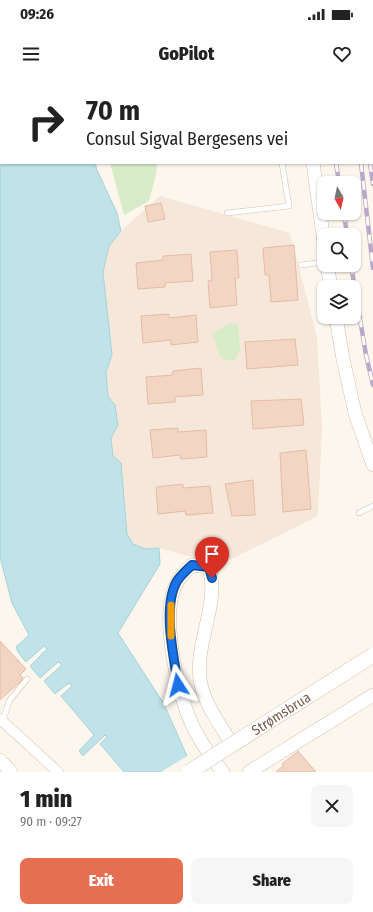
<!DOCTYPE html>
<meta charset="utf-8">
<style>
:root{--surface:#fff;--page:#f6f6f6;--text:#222;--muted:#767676;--accent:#e76f51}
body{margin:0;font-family:"Fira Sans Condensed",sans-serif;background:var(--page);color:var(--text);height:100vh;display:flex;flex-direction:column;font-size:15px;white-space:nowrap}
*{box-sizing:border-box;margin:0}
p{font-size:13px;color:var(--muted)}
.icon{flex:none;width:22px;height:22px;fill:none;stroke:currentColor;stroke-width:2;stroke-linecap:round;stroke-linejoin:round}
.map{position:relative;height:692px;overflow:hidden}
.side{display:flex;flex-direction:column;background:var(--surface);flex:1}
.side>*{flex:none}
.banner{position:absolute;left:0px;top:0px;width:373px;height:84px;box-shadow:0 1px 3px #0004;background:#fff;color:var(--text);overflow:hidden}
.needle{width:26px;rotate:171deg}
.tools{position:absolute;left:317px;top:96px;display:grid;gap:8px}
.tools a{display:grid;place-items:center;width:44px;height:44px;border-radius:8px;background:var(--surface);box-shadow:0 1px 3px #0004;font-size:20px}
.pin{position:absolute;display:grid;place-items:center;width:34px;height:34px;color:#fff;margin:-41px -17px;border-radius:50% 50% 50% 0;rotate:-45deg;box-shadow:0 0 4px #0007}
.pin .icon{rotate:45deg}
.me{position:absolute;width:44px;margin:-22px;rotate:351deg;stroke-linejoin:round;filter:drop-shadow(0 0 3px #0008)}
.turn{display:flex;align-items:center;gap:14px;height:84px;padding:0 20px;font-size:18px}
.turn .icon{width:52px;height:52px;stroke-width:2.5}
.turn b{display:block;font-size:28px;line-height:34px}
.round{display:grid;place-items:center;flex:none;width:42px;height:42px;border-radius:8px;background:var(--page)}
.headline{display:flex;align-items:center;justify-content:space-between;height:68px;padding:0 20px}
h1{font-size:24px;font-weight:800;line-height:30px}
.action{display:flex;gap:8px;margin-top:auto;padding:8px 20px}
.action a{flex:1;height:46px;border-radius:8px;background:var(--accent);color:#fff;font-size:16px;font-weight:800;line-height:46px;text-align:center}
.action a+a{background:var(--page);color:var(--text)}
.status{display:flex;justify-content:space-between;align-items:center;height:28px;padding:0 20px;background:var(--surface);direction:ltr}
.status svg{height:11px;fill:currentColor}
header{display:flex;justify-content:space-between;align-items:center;height:52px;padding:0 20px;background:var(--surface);font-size:18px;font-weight:800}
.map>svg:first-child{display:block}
.residential{fill:#f5e8da}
.green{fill:#d8ecc9}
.water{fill:#bfe3e8;stroke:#a5d3da}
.pier{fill:#fdf6ec}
.building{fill:#f3d5c3;stroke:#e6bba3}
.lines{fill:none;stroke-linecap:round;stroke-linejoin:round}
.service-casing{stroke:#d1beb0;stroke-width:6}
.minor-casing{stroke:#d1beb0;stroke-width:11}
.tertiary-casing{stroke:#d1beb0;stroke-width:14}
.service{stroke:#fff;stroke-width:5}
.minor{stroke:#fff;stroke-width:10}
.tertiary{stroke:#fff;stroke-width:13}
.rail-casing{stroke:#b9a8c9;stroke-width:4.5}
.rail{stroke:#fffaf3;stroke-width:3;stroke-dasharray:9;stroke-linecap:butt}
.secondary-bridge-casing{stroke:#d6c0b0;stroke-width:16;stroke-linecap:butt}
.secondary-bridge{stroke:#fff;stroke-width:15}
.route-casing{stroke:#114b97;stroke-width:10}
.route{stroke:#1a73e8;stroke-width:7}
.slow{stroke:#f59e0b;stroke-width:7}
.labels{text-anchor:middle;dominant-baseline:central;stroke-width:4;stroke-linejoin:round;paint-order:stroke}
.street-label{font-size:14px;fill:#7a5c4d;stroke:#fffaf3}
</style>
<div class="status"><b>09:26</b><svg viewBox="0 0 49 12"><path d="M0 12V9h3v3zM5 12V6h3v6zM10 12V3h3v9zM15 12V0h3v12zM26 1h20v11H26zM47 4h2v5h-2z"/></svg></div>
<header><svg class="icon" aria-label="menu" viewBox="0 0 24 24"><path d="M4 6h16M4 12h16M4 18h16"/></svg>GoPilot<svg class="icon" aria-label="heart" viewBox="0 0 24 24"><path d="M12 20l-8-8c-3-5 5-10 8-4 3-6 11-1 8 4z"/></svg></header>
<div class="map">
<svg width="373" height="692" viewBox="0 0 373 692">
<rect width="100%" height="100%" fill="#fdf6ec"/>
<!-- residential -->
<path class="residential" d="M160 116 290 153 317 257 322 348 318 436 219 485 159 468 145 469 133 464 127 454 121 383 113 376 111 358 118 345 115 325 108 316 106 292 112 275 103 192 109 166 121 151Z"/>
<!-- green -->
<g class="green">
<path d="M110 83H157L156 95 149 121 124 135Z"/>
<path d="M238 243 240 271 234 281 223 279 219 273 212 254 228 244Z"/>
</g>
<!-- water -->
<path class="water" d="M0 0H135L1 1V83H95L97 90 117 133 121 151 109 166 103 192 112 275 106 292 108 316 115 325 118 345 111 358 113 376 121 383 127 454 133 464 145 469 159 468 160 484 118 553 164 624 194 692H124L100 664 107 657 105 655 83 676 79 671 94 655 61 616 72 606 69 603 55 614 44 601 62 585 58 582 40 598 30 586 47 569 44 566 26 582 18 572 16 567 29 555 12 523 0 477Z"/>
<!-- pier -->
<path class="pier" d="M189 675 196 692H161Z"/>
<!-- building -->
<g class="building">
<path d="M161 123 165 139 148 142 145 126Z"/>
<path d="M294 165 298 220 271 222 269 195H265L263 168Z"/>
<path d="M237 170 239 198H235L237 225 210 228 208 201 212 200 210 172Z"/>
<path d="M191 174 193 201 165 203V207L138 209 136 183 163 180V176Z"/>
<path d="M169 234V238L196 235 198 262 171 265V260L143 263 141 236Z"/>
<path d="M295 259 298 285 247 289 245 262Z"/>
<path d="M201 288 203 315 175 317V322L148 324 146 297 173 295V291Z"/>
<path d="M301 319 304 345 253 349 251 321Z"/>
<path d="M178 348V352L206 350 207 377 181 379 180 375 153 378 150 350Z"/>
<path d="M306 370 311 429 283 432 280 373Z"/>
<path d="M253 400 255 435 232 436 225 404Z"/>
<path d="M183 404V408L210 406 213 433 186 435 185 431 158 434 156 407Z"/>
<path d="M0 561 26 589 20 595 23 598 20 602 0 620Z"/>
<path d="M298 671 316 692H276L284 685 282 684Z"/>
</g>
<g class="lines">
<!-- service casing -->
<g class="service-casing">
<g id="service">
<path d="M227 133 289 126 282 83"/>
<path d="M301 185 324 182"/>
<path d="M359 433 373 426"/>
<path d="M3 641 9 621 27 599"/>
</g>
</g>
<!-- minor casing -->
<g class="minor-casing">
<path id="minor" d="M0 639 58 692"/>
</g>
<!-- tertiary casing -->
<g class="tertiary-casing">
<g id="tertiary">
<path d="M296 0V1"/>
<path d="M313 83 324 162"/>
<path d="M327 185 331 207"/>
<path d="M336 237 343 279 355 333 373 385"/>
<path d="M0 680 11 692"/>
<path d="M223 692C210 676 198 659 190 640 177 610 159 530 178 501 181 495 187 490 192 485L209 487C220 524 195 562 200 599 203 623 221 645 232 665"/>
<path d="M249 692 373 615"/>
</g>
</g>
<!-- service -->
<use href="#service" class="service"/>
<!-- minor -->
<use href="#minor" class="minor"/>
<!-- tertiary -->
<use href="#tertiary" class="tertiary"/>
<!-- rail casing -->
<g class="rail-casing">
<g id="rail">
<path d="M317 0 318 1"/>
<path d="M346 0V1"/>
<path d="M355 0V1"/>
<path d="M336 83 339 103"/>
<path d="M361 83 373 188"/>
<path d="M370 83 373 104"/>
<path d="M344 133 347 155"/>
<path d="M351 185 366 275 373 305"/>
</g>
</g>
<!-- rail -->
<use href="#rail" class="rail"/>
<!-- secondary-bridge casing -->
<g class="secondary-bridge-casing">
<g id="secondary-bridge">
<path id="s1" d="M189 692 373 575"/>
</g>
</g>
<!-- secondary-bridge -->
<use href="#secondary-bridge" class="secondary-bridge"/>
</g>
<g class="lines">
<!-- route casing -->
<g class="route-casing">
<path id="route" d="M178 605C174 577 162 527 177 501 181 495 187 490 192 485L209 487 212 498"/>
</g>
<!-- route -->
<use href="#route" class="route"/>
<!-- slow -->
<path class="slow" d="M171 556V525"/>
</g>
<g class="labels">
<!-- street labels -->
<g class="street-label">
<text stroke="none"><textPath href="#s1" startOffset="109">Strømsbrua</textPath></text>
</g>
</g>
</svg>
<div class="tools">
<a><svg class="needle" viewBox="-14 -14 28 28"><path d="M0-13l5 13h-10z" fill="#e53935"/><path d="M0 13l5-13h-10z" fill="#767676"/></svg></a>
<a><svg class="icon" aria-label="search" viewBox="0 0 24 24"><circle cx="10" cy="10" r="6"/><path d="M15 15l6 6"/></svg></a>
<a><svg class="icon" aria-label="layers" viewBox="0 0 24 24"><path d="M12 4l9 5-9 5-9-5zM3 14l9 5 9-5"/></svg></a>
</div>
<div class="pin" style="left:212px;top:498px;background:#d93025"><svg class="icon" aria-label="arrive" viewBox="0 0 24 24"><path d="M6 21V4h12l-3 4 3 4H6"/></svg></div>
<svg class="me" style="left:178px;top:605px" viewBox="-20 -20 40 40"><path d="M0-17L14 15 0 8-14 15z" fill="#1a73e8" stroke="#fff" stroke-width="4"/></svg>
<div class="banner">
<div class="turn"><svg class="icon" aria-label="right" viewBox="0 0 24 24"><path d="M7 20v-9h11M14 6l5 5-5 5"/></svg><div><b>70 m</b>Consul Sigval Bergesens vei</div></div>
</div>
</div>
<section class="side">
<div class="headline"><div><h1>1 min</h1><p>90 m · 09:27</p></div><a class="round"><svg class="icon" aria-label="close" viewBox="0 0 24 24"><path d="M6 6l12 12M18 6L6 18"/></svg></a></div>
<div class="action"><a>Exit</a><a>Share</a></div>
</section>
